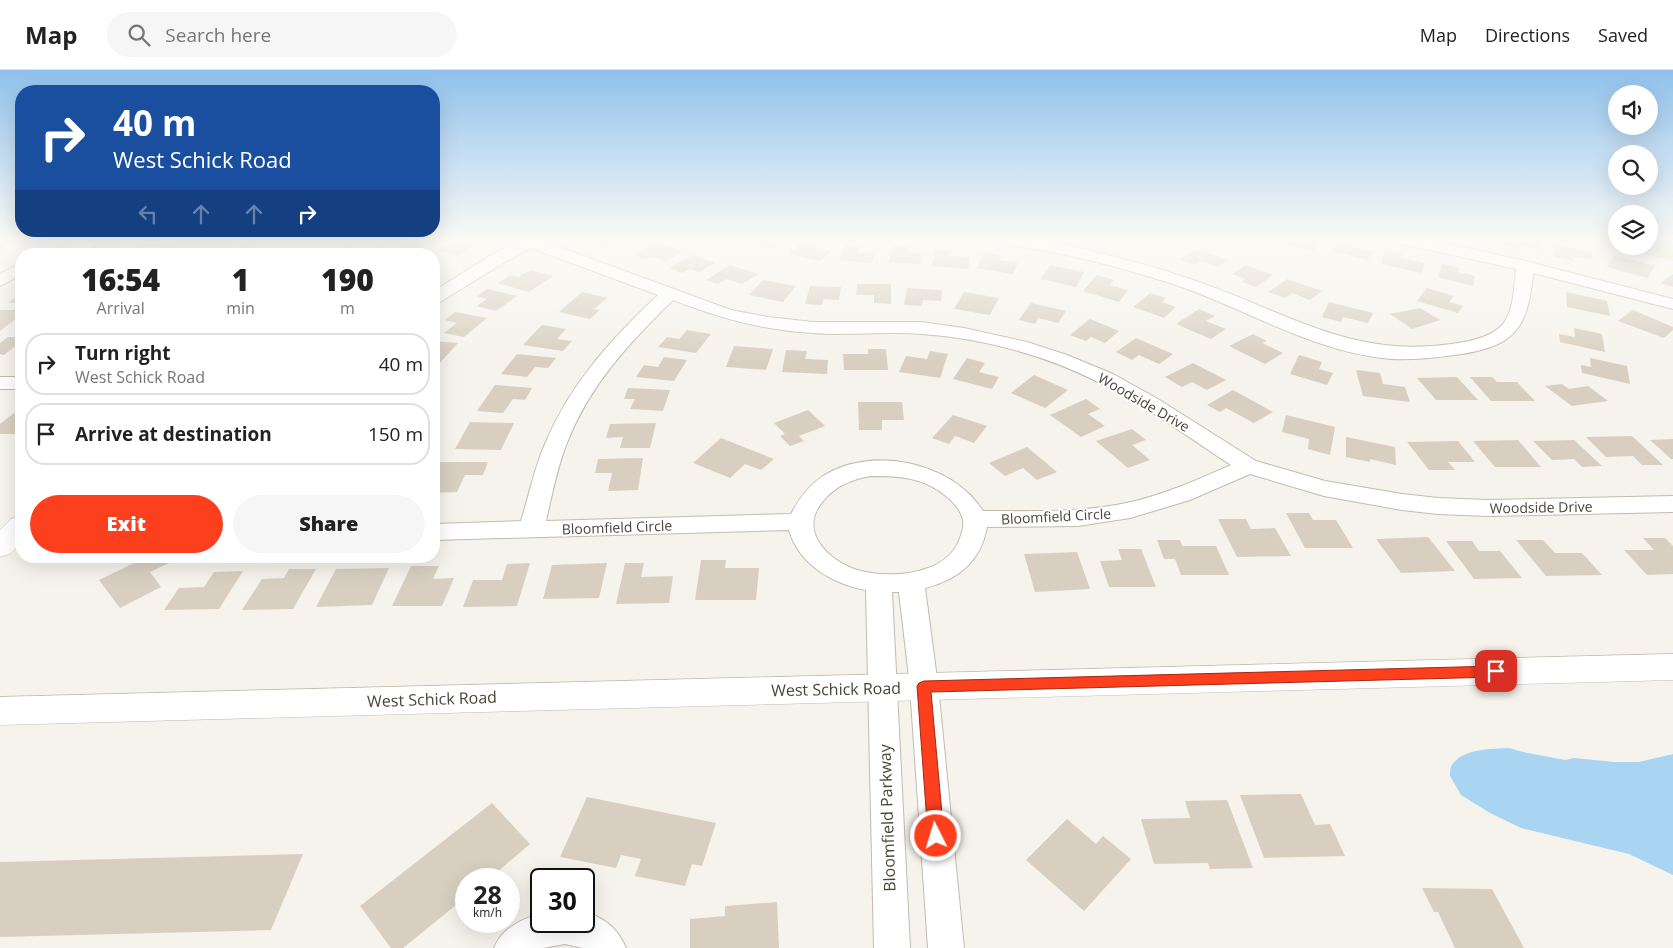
<!DOCTYPE html>
<style>
:root{--surface:#fff;--page:#f6f6f6;--text:#222;--muted:#767676;--line:#e0e0e0;--accent:#fc3f1d}
body{margin:0;font-family:"Open Sans",sans-serif;background:var(--page);color:var(--text);height:100vh;display:flex;flex-direction:column;font-size:19px;white-space:nowrap}
*{box-sizing:border-box;margin:0}
p{font-size:16px;color:var(--muted)}
.icon{flex:none;width:28px;height:28px;fill:none;stroke:currentColor;stroke-width:2;stroke-linecap:round;stroke-linejoin:round}
.map{position:relative;flex:1;overflow:hidden}
.panel{position:absolute;left:15px;top:178px;width:425px;height:315px;display:flex;flex-direction:column;background:var(--surface);border-radius:20px;box-shadow:0 5px 20px #0002}
.panel>*{flex:none}
.banner{position:absolute;left:15px;top:15px;width:425px;height:152px;border-radius:20px;box-shadow:0 5px 20px #0002;background:#1a4fa0;color:#fff;overflow:hidden}
.fabs{position:absolute;left:1608px;top:15px;display:grid;gap:10px}
.fabs a{display:grid;place-items:center;width:50px;height:50px;border-radius:50%;background:var(--surface);box-shadow:0 5px 20px #0002;font-size:25px}
.speed{position:absolute;left:455px;top:798px;display:flex;gap:10px;font-size:25px;font-weight:700;text-align:center}
.speed>*{display:grid;place-content:center;width:65px;height:65px;border-radius:50%;background:var(--surface);box-shadow:0 5px 20px #0002;line-height:1}
.speed small{font-size:12px;font-weight:400}
.speed .limit{border:2px solid #111;border-radius:8px;background:#fff;color:#111}
.pin{position:absolute;display:grid;place-items:center;width:42px;height:42px;color:#fff;margin:-21px;border-radius:10px;box-shadow:0 2px 8px #0006}
.me{position:absolute;width:55px;margin:-28px;rotate:355deg;stroke-linejoin:round;filter:drop-shadow(0 0 4px #0008)}
.turn{display:flex;align-items:center;gap:18px;height:105px;padding:0 15px;font-size:22px}
.turn .icon{width:65px;height:65px;stroke-width:2.5}
.turn b{display:block;font-size:35px;line-height:42px}
.lanes{display:flex;align-items:center;height:48px;padding:0 15px;background:#0003;justify-content:center;gap:25px;direction:ltr}
.lanes .off{opacity:.35}
.eta{display:flex;justify-content:space-evenly;align-items:center;height:85px;text-align:center}
.eta b{font-size:30px;font-weight:800;line-height:35px}
.action{display:flex;gap:10px;margin-top:auto;padding:10px 15px}
.action a{flex:1;height:58px;border-radius:30px;background:var(--accent);color:#fff;font-size:20px;font-weight:800;line-height:58px;text-align:center}
.action a+a{background:var(--page);color:var(--text)}
ul{padding:0;list-style:none}
li{display:flex;align-items:center;gap:15px;height:62px;margin:0 10px 8px;padding:0 5px;border:2px solid var(--line);border-radius:20px}
li div{flex:1}
li b{display:block;font-size:19px}
li em{font-style:normal}
header{display:flex;align-items:center;gap:30px;box-sizing:border-box;height:70px;padding:0 25px;background:var(--surface);border-bottom:1px solid var(--line)}
header strong{font-size:24px}
nav{display:flex;gap:28px;margin-inline-start:auto;font-size:18px}
.search{width:350px;height:45px;background:var(--page);display:flex;align-items:center;gap:12px;box-sizing:border-box;padding:0 18px;border-radius:28px;color:var(--muted);font-size:19px}
.map>svg:first-child{display:block}
.green{fill:#d2eab5}
.water{fill:#a9d4f2}
.building{fill:#d8cfc1}
.lines{fill:none;stroke-linecap:round;stroke-linejoin:round}
.minor-casing{stroke:#c2bbae;stroke-width:2}
.tertiary-casing{stroke:#c2bbae;stroke-width:1}
.minor{fill:#fff;fill-rule:evenodd}
.tertiary{fill:#fff;fill-rule:evenodd}
.route{fill:#fc3f1d;stroke:#a42913}
.labels{text-anchor:middle;dominant-baseline:central;stroke-width:4;stroke-linejoin:round;paint-order:stroke}
.street-label{font-size:14px;fill:#4b4439;stroke:#fff}
.near-street-label{font-size:16px;fill:#4b4439;stroke:#fff}
</style>
<header>
<strong>Map</strong>
<div class="search"><svg class="icon" aria-label="search" viewBox="0 0 24 24"><circle cx="10" cy="10" r="6"/><path d="M15 15l6 6"/></svg>Search here</div>
<nav><a>Map</a><a>Directions</a><a>Saved</a></nav>
</header>
<div class="map">
<svg width="1673" height="878" viewBox="0 0 1673 878">
<rect width="100%" height="100%" fill="#f6f3ec"/>
<!-- green -->
<path class="green" d="M1585 169H1616V176H1649V169H1673V191Z"/>
<!-- water -->
<path class="water" d="M1509 678 1523 682 1565 690 1574 688 1614 692H1639L1673 684V805L1629 784 1521 758 1490 743 1461 725 1450 706C1450 703 1450 697 1452 695 1463 678 1492 679 1509 678Z"/>
<!-- building -->
<g class="building">
<path d="M100 169H120L108 179H88Z"/>
<path d="M149 169H183L175 177 140 176Z"/>
<path d="M196 169H232L224 175H188Z"/>
<path d="M459 169 479 172 458 186 438 180Z"/>
<path d="M591 169H622L608 176Z"/>
<path d="M752 169H790L772 178Z"/>
<path d="M805 169 820 172 815 178 831 181 820 191 789 184Z"/>
<path d="M1289 169H1313L1321 171 1316 181 1286 174Z"/>
<path d="M1502 169 1540 170V179L1518 174V179L1501 175Z"/>
<path d="M0 170H16L0 181Z"/>
<path d="M1338 171 1353 174 1351 177 1372 181 1368 190 1332 181Z"/>
<path d="M656 172 682 182 665 191 651 186 645 189 632 185Z"/>
<path d="M1554 174 1592 182V190L1574 187V191L1553 186Z"/>
<path d="M845 175 859 177 857 182 875 184 872 193 839 190Z"/>
<path d="M893 176 909 177 908 182 921 183 920 194 889 192Z"/>
<path d="M245 177 248 184H218V183Z"/>
<path d="M936 179 951 180 950 186 970 187 968 199 932 196Z"/>
<path d="M1196 179 1228 190 1218 197 1201 191 1195 195 1179 189Z"/>
<path d="M1385 181 1403 185 1402 188 1425 193 1421 203 1381 194Z"/>
<path d="M984 183 1001 186 999 190 1018 193 1013 204 977 198Z"/>
<path d="M693 185 715 193 699 202 690 199 682 203 669 198Z"/>
<path d="M1614 185 1654 196 1648 208 1607 197Z"/>
<path d="M1442 194 1460 198 1458 202 1475 206 1473 216 1438 207Z"/>
<path d="M730 195 758 204 742 214 726 209 718 214 706 210Z"/>
<path d="M1050 195 1084 202 1076 217 1041 209Z"/>
<path d="M1246 195 1273 205 1256 217 1242 212 1246 209 1232 204Z"/>
<path d="M531 200 553 206 529 222 498 213 510 205 518 207Z"/>
<path d="M1673 204V217L1661 213Z"/>
<path d="M1097 205 1114 210 1109 215 1128 220 1119 232 1083 221Z"/>
<path d="M1287 209 1322 221 1310 230 1292 223 1285 228 1268 222Z"/>
<path d="M763 210 796 216 783 232 749 225Z"/>
<path d="M857 214H891V234L874 233V225H856Z"/>
<path d="M810 216 841 217 839 230 823 229 822 235 805 234Z"/>
<path d="M907 218 942 220 941 231 923 230 922 236 904 235Z"/>
<path d="M1427 218 1454 226 1449 232 1463 236 1458 243 1417 231Z"/>
<path d="M487 219 517 226 496 241 477 236 487 229 477 226Z"/>
<path d="M582 222 607 228 594 239 600 240 590 249 559 242Z"/>
<path d="M964 222 999 228 990 245 954 239Z"/>
<path d="M1566 222 1607 231 1610 246 1567 237Z"/>
<path d="M21 223V233H8Z"/>
<path d="M1150 223 1166 228 1162 232 1176 237 1164 248 1133 237Z"/>
<path d="M1329 232 1373 243 1368 253 1343 247 1341 252 1322 247Z"/>
<path d="M1031 233 1066 241 1058 253 1038 248 1035 254 1019 250Z"/>
<path d="M1420 238 1440 250 1412 259 1390 244Z"/>
<path d="M1199 239 1215 246 1206 251 1226 259 1211 269 1176 254Z"/>
<path d="M0 240H21V245L0 261Z"/>
<path d="M1633 240 1673 257V260L1664 268 1618 251Z"/>
<path d="M455 242 487 248 464 267 444 263 457 253 445 250Z"/>
<path d="M1090 249 1119 261 1105 273 1091 267 1086 271 1070 265Z"/>
<path d="M542 255 566 259 557 269 572 271 563 281 523 275Z"/>
<path d="M1574 258 1602 264 1605 282 1560 272 1559 264 1575 267Z"/>
<path d="M687 260 711 264 696 283 658 277 667 267 679 269Z"/>
<path d="M1253 264 1267 271 1262 273 1283 283 1265 294 1229 276Z"/>
<path d="M8 267H21V277H14L4 285 0 284V273Z"/>
<path d="M1136 268 1173 284 1159 294 1139 285 1132 290 1116 282Z"/>
<path d="M434 271 458 273 437 296H434Z"/>
<path d="M734 276 773 279 766 300 726 297Z"/>
<path d="M868 279H886L888 300H844L843 284H868Z"/>
<path d="M786 280 807 281 805 289 828 290 827 304 782 302Z"/>
<path d="M930 281 948 284 940 308 899 302 906 286 927 289Z"/>
<path d="M517 284 556 288 548 298 535 297 527 307 501 304Z"/>
<path d="M1299 285 1322 292 1319 299 1333 303 1327 315 1290 304Z"/>
<path d="M664 287 687 290 674 311 636 307 644 295 658 297Z"/>
<path d="M967 288 985 293 979 302 999 307 992 319 953 309Z"/>
<path d="M1590 288 1627 296 1630 314 1582 303 1581 295 1591 297Z"/>
<path d="M1193 293 1226 310 1207 320 1192 312 1182 317 1165 307Z"/>
<path d="M1356 300 1380 303 1383 314 1405 317 1410 332 1363 326Z"/>
<path d="M1034 305 1068 320 1045 338 1011 323Z"/>
<path d="M1457 307 1478 330H1436L1417 308Z"/>
<path d="M1470 307H1492L1497 312H1517L1535 331H1491Z"/>
<path d="M1562 314 1569 319 1588 316 1608 331 1572 336 1545 316Z"/>
<path d="M495 315 532 318 525 330 513 329 503 343 477 341Z"/>
<path d="M628 318 670 320 663 341 630 339 635 329H624Z"/>
<path d="M1233 320 1273 342 1254 353 1226 338 1220 342 1207 335Z"/>
<path d="M1086 329 1100 339 1088 344 1105 356 1081 367 1050 345Z"/>
<path d="M858 332H902L904 350H882V360H859Z"/>
<path d="M19 339H21V362L18 364H0V354Z"/>
<path d="M808 340 825 356 799 366 804 371 790 376 780 366 785 364 774 353Z"/>
<path d="M953 345 987 356 974 373 955 366 949 374 932 368Z"/>
<path d="M1286 345 1335 357 1330 385 1308 379 1309 369 1282 362Z"/>
<path d="M470 352 514 353 501 380 455 379Z"/>
<path d="M656 353 650 378H620L623 367 606 368 610 354Z"/>
<path d="M1132 359 1146 370 1132 375 1150 390 1128 398 1096 371Z"/>
<path d="M1632 366 1663 395H1642L1633 386 1606 387 1586 367Z"/>
<path d="M1346 367 1395 377 1396 395 1370 389V392L1346 387Z"/>
<path d="M721 368 774 389 761 400 745 394 730 408 693 393Z"/>
<path d="M1673 369V389H1671L1650 370Z"/>
<path d="M1518 370 1541 397H1495L1473 371Z"/>
<path d="M1574 370 1602 396 1582 397 1574 389 1552 390 1533 371Z"/>
<path d="M1458 371 1475 392H1448L1455 400H1429L1407 372Z"/>
<path d="M1027 377 1057 402 1037 410 1023 398 1005 406 989 393Z"/>
<path d="M643 388 638 420 608 421 612 403H595L598 389Z"/>
<path d="M437 392H488L483 405H465L457 422 434 423V399Z"/>
<path d="M1286 443H1309L1313 450H1336L1353 478H1305Z"/>
<path d="M1218 449H1246L1251 459 1275 458 1291 486 1237 487Z"/>
<path d="M1428 467 1455 501 1401 503 1376 469Z"/>
<path d="M1643 468H1665L1673 476V504L1647 505 1624 480H1654Z"/>
<path d="M1157 470H1180L1182 476H1216L1229 505H1181L1175 489H1164Z"/>
<path d="M1516 470H1543L1555 483H1582L1602 505 1546 506Z"/>
<path d="M1446 471H1472L1479 481H1500L1522 508 1474 509Z"/>
<path d="M1118 479H1141L1156 517H1109L1100 491 1122 490Z"/>
<path d="M1077 482 1090 519 1035 522 1024 484Z"/>
<path d="M149 486H170L173 491 150 502 161 517 120 538 99 510Z"/>
<path d="M701 490H726L725 498H759L756 530H695Z"/>
<path d="M530 493 517 536 463 537 473 510H502L507 494Z"/>
<path d="M607 493 599 528 543 529 552 495Z"/>
<path d="M625 493H644L641 507 673 506 669 533 616 534Z"/>
<path d="M411 496H439L433 509 454 508 442 536H392Z"/>
<path d="M389 498 372 535 316 537 336 499Z"/>
<path d="M289 499H316L293 539 242 540 262 509 284 508Z"/>
<path d="M243 501 219 539 164 540 179 518 204 517 214 502Z"/>
<path d="M1301 724 1315 755 1330 754 1345 786 1264 788 1240 725Z"/>
<path d="M587 727 716 753 702 796 692 794 685 816 635 806 641 789 621 785 616 798 560 787Z"/>
<path d="M1227 730 1253 798 1210 799 1208 793 1154 794 1141 749 1190 748 1185 731Z"/>
<path d="M492 733 530 774 489 809H466V827L403 878H391L360 836Z"/>
<path d="M1067 749 1096 774 1103 766 1131 789 1084 841 1026 790Z"/>
<path d="M303 784 271 860 0 867V792Z"/>
<path d="M1422 818 1492 819 1524 878H1455L1438 842H1434Z"/>
<path d="M777 832 779 878H690V849L725 846V836Z"/>
</g>
<g class="lines">
<!-- minor casing -->
<g class="minor-casing">
<g id="minor">
<path d="M47 169H66L49 184H30Z"/>
<path d="M523 169H544L543 171 731 240 768 247 813 252H921L964 258 1027 272 1067 285 1113 304 1158 329 1256 391 1325 411 1402 424 1438 428 1487 430 1673 426V442L1487 446 1438 444 1402 440 1324 426 1250 404 1190 430 1130 448 1078 456 987 457C981 492 957 510 925 518L938 616 964 878H928L910 616 899 522H892L910 878H874L866 520C833 514 799 495 789 460L434 470V454L521 451C529 426 534 399 545 374 569 315 612 268 658 225L531 178 505 192 440 232 434 233V221L493 184ZM673 230C720 248 761 260 812 263 848 266 885 261 922 264 982 268 1045 285 1100 313 1146 336 1188 367 1231 395 1199 409 1166 424 1131 432 1083 443 1032 441 983 441 953 392 871 375 823 406 808 416 799 429 791 444L546 451C552 425 557 398 567 373 589 316 629 273 673 230ZM870 406C885 406 901 406 915 410 932 414 959 431 963 450 964 456 962 463 960 468 955 483 942 493 928 498 907 506 878 506 857 500 827 490 797 460 824 430 837 415 851 410 870 406Z"/>
<path d="M998 169C1011 169 1024 168 1036 169 1052 171 1069 176 1084 179 1120 188 1156 197 1190 209 1281 239 1350 289 1451 274 1468 272 1491 268 1503 254 1514 240 1514 216 1516 199L1402 174 1396 172 1394 169H1426L1525 191 1673 229V239L1533 203C1528 261 1513 277 1455 285 1433 288 1413 290 1391 289 1314 283 1245 238 1173 214 1141 204 1108 194 1075 187 1050 181 1025 178 1000 172Z"/>
<path d="M21 193V205L0 216V204Z"/>
<rect x="0" y="307" width="21" height="12"/>
<path d="M584 841C605 849 617 857 626 878H583L565 874 543 878H494C503 857 521 850 541 843V851H584Z"/>
</g>
</g>
<!-- tertiary casing -->
<g class="tertiary-casing">
<g id="tertiary">
<path d="M363 169H386C376 184 358 184 342 184L344 180Z"/>
<path d="M21 446V473L10 484 0 487V460L11 449Z"/>
<path d="M1673 584V610L0 655V627Z"/>
</g>
</g>
<!-- minor -->
<use href="#minor" class="minor"/>
<!-- tertiary -->
<use href="#tertiary" class="tertiary"/>
</g>
<!-- sky -->
<linearGradient id="sky" x2="0" y2="1"><stop stop-color="#8fc1ec"/><stop offset="0.58" stop-color="#fbfaf6"/><stop offset="1" stop-color="#fbfaf6" stop-opacity="0"/></linearGradient>
<rect width="1673" height="292" fill="url(#sky)"/>
<!-- route -->
<path class="route" d="M1496 596 1500 598 1502 601 1500 605 1496 607 931 622 944 766 942 771 936 773 931 771 928 766 917 616 919 613 924 611Z"/>
<g class="labels">
<!-- street labels -->
<g class="street-label">
<text transform="translate(1144 332) rotate(30)">Woodside Drive</text>
<text transform="translate(1541 437) rotate(-1)">Woodside Drive</text>
<text transform="translate(1056 446) rotate(-3)">Bloomfield Circle</text>
<text transform="translate(617 457) rotate(-2)">Bloomfield Circle</text>
</g>
<!-- near-street labels -->
<g class="near-street-label">
<text transform="translate(836 619) rotate(-1)">West Schick Road</text>
<text transform="translate(432 629) rotate(-2)">West Schick Road</text>
<text transform="translate(887 748) rotate(-92)">Bloomfield Parkway</text>
</g>
</g>
</svg>
<div class="fabs">
<a><svg class="icon" aria-label="sound" viewBox="0 0 24 24"><path d="M4 9h4l5-4v14l-5-4H4zM17 9q2 3 0 6"/></svg></a>
<a><svg class="icon" aria-label="search" viewBox="0 0 24 24"><circle cx="10" cy="10" r="6"/><path d="M15 15l6 6"/></svg></a>
<a><svg class="icon" aria-label="layers" viewBox="0 0 24 24"><path d="M12 4l9 5-9 5-9-5zM3 14l9 5 9-5"/></svg></a>
</div>
<div class="speed"><div>28<small>km/h</small></div><div class="limit">30</div></div>
<div class="pin" style="left:1496px;top:601px;background:#d93025"><svg class="icon" aria-label="arrive" viewBox="0 0 24 24"><path d="M6 21V4h12l-3 4 3 4H6"/></svg></div>
<svg class="me" style="left:936px;top:766px" viewBox="-20 -20 40 40"><circle r="17" fill="#fc3f1d" stroke="#fff" stroke-width="3"/><path d="M0-11L8 9 0 5-8 9z" fill="#fff"/></svg>
<div class="banner">
<div class="turn"><svg class="icon" aria-label="right" viewBox="0 0 24 24"><path d="M7 20v-9h11M14 6l5 5-5 5"/></svg><div><b>40 m</b>West Schick Road</div></div>
<div class="lanes"><svg class="icon off" aria-label="left" viewBox="0 0 24 24"><path d="M17 20v-9H6M10 6l-5 5 5 5"/></svg><svg class="icon off" aria-label="ahead" viewBox="0 0 24 24"><path d="M12 20V5M6 11l6-6 6 6"/></svg><svg class="icon off" aria-label="ahead" viewBox="0 0 24 24"><path d="M12 20V5M6 11l6-6 6 6"/></svg><svg class="icon" aria-label="right" viewBox="0 0 24 24"><path d="M7 20v-9h11M14 6l5 5-5 5"/></svg></div>
</div>
<section class="panel">
<div class="eta">
<div><b>16:54</b><p>Arrival</p></div>
<div><b>1</b><p>min</p></div>
<div><b>190</b><p>m</p></div>
</div>
<ul>
<li><svg class="icon" aria-label="right" viewBox="0 0 24 24"><path d="M7 20v-9h11M14 6l5 5-5 5"/></svg><div><b>Turn right</b><p>West Schick Road</p></div><em>40 m</em></li>
<li><svg class="icon" aria-label="arrive" viewBox="0 0 24 24"><path d="M6 21V4h12l-3 4 3 4H6"/></svg><div><b>Arrive at destination</b></div><em>150 m</em></li>
</ul>
<div class="action"><a>Exit</a><a>Share</a></div>
</section>
</div>
